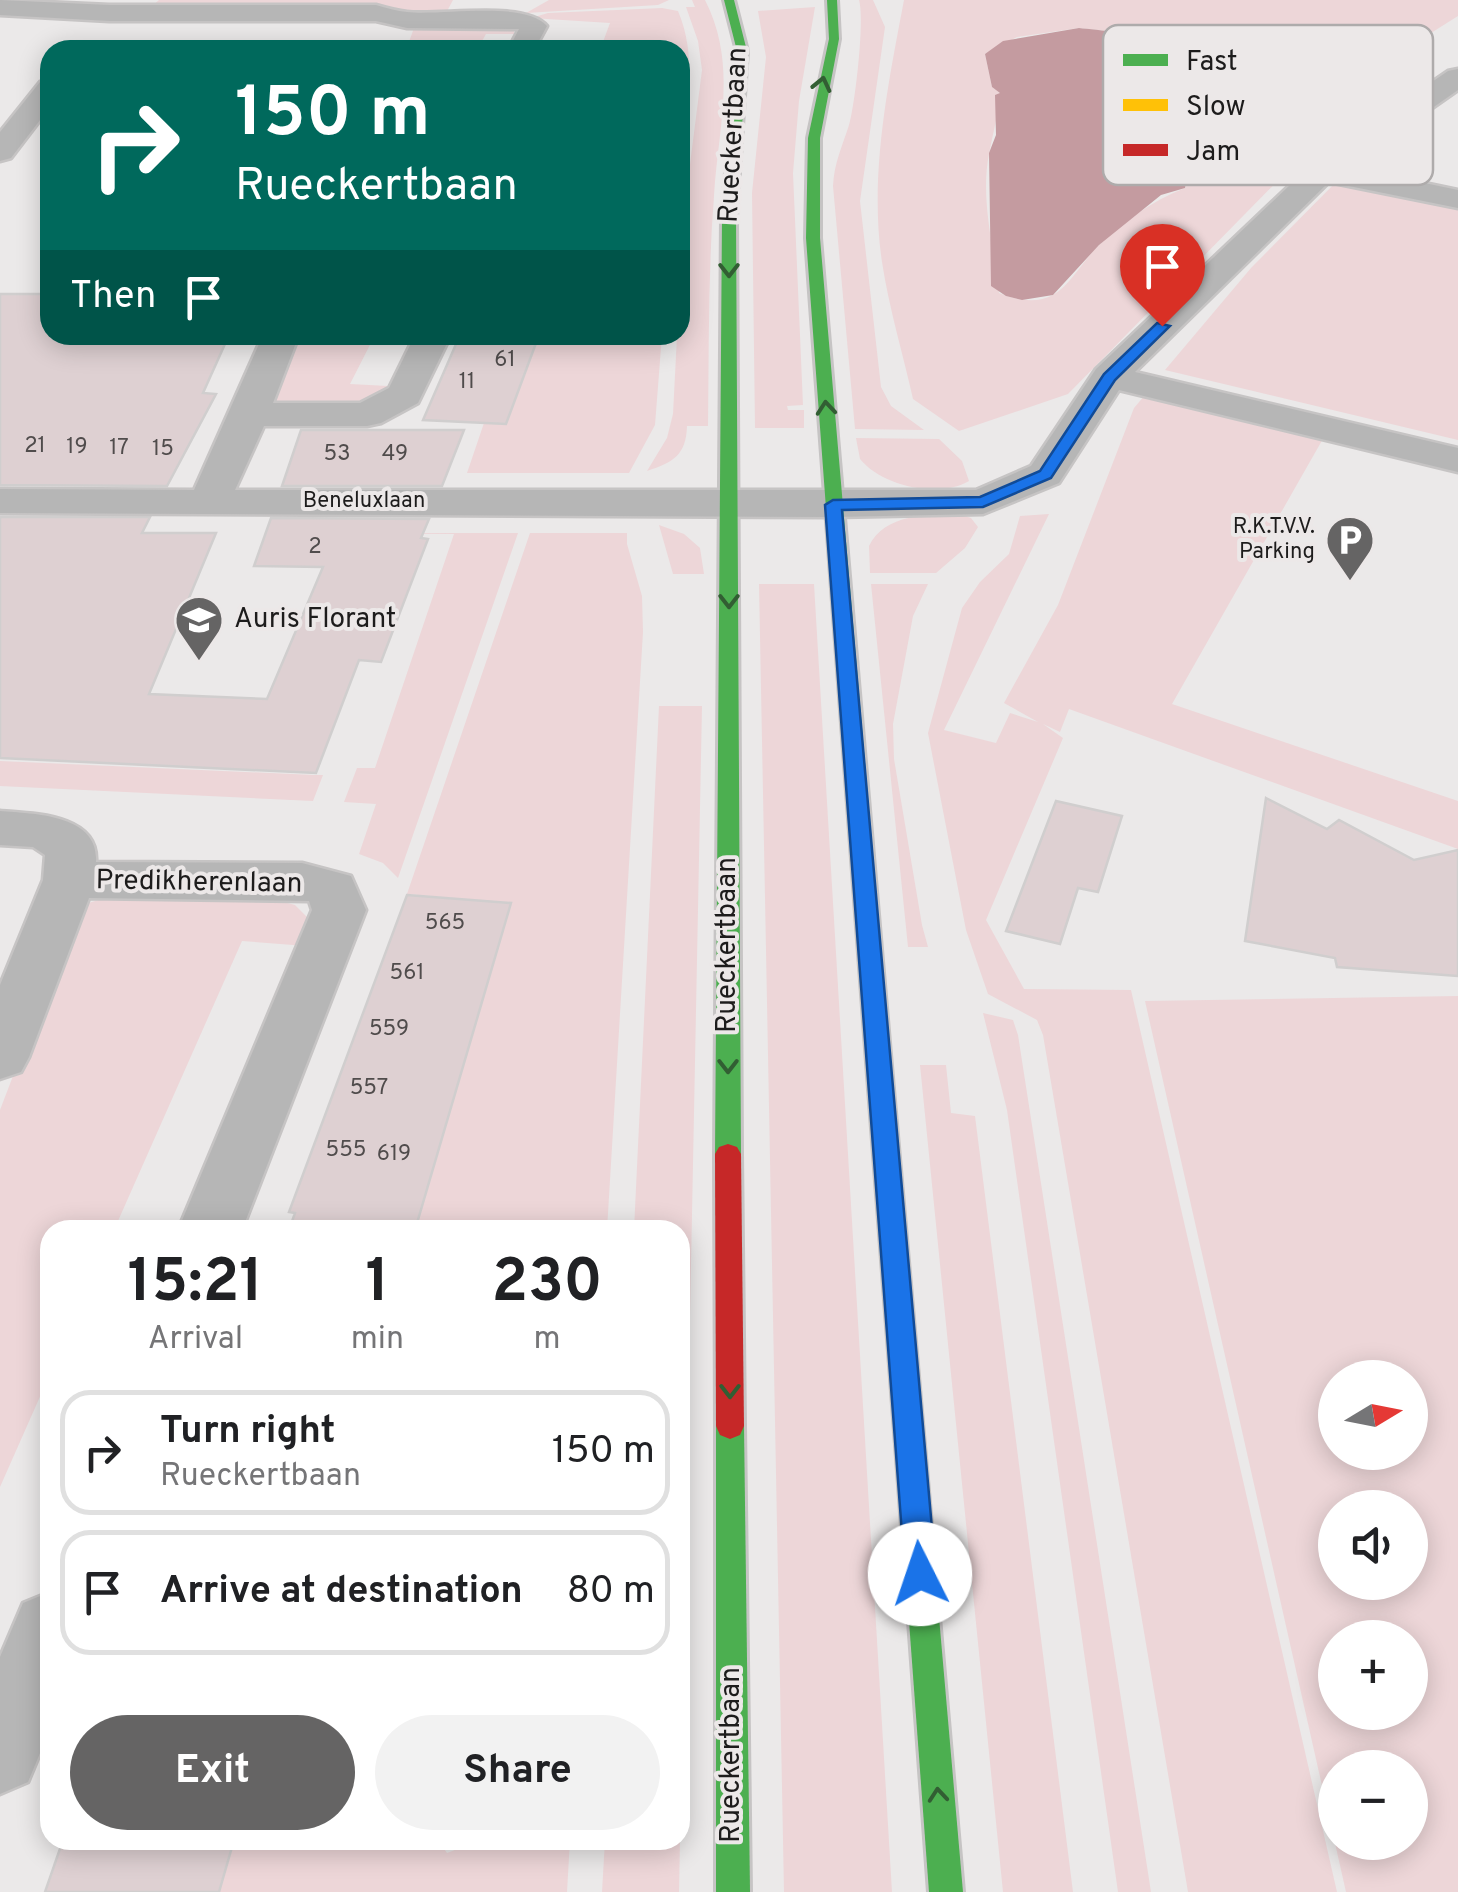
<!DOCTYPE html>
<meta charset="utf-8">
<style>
:root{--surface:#fff;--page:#f2f2f2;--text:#202124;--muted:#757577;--line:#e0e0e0;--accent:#656464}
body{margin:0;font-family:Overpass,sans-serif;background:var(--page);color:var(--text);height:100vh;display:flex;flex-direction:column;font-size:38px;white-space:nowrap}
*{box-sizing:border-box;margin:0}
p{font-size:32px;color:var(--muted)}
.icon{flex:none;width:55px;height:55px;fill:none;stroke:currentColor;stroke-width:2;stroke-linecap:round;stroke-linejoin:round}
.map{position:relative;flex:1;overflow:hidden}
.panel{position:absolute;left:40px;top:1220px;width:650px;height:630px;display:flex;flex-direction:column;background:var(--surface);border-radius:30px;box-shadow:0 5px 25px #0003}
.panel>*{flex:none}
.hud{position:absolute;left:40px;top:40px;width:650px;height:305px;border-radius:30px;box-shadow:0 5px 25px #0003;background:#00695c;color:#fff;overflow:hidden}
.needle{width:65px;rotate:80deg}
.buttons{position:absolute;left:1318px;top:1360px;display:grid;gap:20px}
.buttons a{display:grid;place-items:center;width:110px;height:110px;border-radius:50%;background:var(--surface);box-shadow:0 5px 25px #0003;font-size:50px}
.pin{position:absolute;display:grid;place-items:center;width:85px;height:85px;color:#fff;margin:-102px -42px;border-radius:50% 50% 50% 0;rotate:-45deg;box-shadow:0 0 10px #0007}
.pin .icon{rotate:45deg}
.me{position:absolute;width:110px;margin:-55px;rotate:356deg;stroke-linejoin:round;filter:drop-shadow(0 0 8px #0008)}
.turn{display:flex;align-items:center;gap:35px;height:210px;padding:0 30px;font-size:45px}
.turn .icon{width:130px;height:130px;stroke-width:2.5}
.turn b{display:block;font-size:70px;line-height:85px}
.then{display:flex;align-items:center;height:95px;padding:0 30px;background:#0003;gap:20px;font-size:38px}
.eta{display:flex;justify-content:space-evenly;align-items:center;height:170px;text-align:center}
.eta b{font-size:60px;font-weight:700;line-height:70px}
.primary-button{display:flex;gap:20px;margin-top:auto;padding:20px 30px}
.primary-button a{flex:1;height:115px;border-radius:60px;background:var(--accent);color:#fff;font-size:40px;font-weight:700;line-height:115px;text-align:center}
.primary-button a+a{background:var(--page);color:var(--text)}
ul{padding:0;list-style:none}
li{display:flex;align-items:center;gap:30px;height:125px;margin:0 20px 15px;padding:0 10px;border:5px solid var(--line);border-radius:30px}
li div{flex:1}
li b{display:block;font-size:38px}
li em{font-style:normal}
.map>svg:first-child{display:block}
.green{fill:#edd6d8;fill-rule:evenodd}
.water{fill:#c49ba0}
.building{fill:#ded0d2;stroke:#d0cece;stroke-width:2.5}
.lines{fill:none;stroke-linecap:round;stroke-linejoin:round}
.street-casing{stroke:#c6c4c4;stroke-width:5}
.fast-casing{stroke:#c6c4c4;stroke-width:6}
.slow-casing{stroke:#c6c4c4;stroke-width:6}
.jam-casing{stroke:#c6c4c4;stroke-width:6}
.street{fill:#b6b6b6;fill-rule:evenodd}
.fast{fill:#4caf50;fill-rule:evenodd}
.slow{fill:#ffc107;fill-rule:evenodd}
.jam{fill:#c62828;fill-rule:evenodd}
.oneway{stroke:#325e33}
.route{fill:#1a73e8;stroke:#114b97;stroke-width:2.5}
.labels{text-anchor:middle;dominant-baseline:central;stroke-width:8;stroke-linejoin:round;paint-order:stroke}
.number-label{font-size:22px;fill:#504c4c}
.far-street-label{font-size:22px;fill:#1d1c1c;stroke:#ece8e8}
.far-poi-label{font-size:22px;fill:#1d1c1c;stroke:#ece8e8;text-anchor:end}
.street-label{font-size:28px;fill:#1d1c1c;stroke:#ece8e8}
.poi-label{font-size:28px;fill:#1d1c1c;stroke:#ece8e8;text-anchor:start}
.key{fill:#ece8e8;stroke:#aeabab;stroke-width:2.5}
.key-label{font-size:28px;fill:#1d1c1c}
</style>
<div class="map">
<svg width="1458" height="1892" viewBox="0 0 1458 1892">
<rect width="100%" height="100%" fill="#ebe9e9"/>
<!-- green -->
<g class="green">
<path d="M159 0H453L446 13C413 13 382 5 349 4L347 8 152 6Z"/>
<path d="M549 0H669L658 5 526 13Z"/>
<path d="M692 0H705C738 65 718 127 714 196 708 272 709 349 708 426H687C686 455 674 462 647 471L667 438 673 414 683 219 702 70 698 41 686 7H695Z"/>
<path d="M859 0H873L885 27 860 201 881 387 891 406 924 430 855 429 833 186C834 163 842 147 849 125 855 105 865 19 859 0Z"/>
<path d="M904 0H1458V16L1385 62 1369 88 1068 394 959 431 913 399C903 354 889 308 882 262 869 176 888 85 904 0ZM1079 28C1116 32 1238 42 1251 81L1210 119H1202V138L1179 173 1188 182 1185 188C1152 201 1120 223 1095 249 1082 263 1069 286 1053 295 1037 304 1015 300 999 293 994 249 980 198 989 154 993 133 998 114 1001 93L992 87 985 54 1017 37Z"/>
<path d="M815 7 799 101 793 173 803 405 787 406 788 410H804V428H755L752 193 766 57 758 11Z"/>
<path d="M662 8 678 11C697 56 688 100 680 147V50H600L610 23 531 18 548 13Z"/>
<path d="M414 28H510L514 31V34H486L477 50H406Z"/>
<path d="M1345 173 1458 197V440L1165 370 1251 268Z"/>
<path d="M297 335H375L350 384 388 386C370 418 307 405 275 404L273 402Z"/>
<path d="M539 335H662L655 425 629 473H467L484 423Z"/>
<path d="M1151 388 1328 430 1172 704 1458 801V849L1069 709 1060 732 1043 724 1063 738 986 920 1024 989 1131 990 1337 1892H1188L1043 1035 1037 1020 988 994 966 930 928 733 962 608 980 582 1009 554 1020 516 1049 514 944 730 996 743 1010 713 1038 722 1004 703 1058 605 1134 408Z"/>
<path d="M856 438 939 439 962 461 969 481C938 499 882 486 860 459Z"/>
<path d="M959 514 971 518 978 527 965 548 936 573H870L869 546C885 513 928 515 959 514Z"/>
<path d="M659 525 684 534 700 548 704 574H673Z"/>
<path d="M276 533H518L398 878 383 863 359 854 376 804 344 802 357 768H375L454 534Z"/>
<path d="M530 533H627V544L642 596 643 632 607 1230H415L511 903 407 894Z"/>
<path d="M759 584H814L892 1892H784Z"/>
<path d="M871 584H928L913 616 893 724 894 759 922 925 928 947H908Z"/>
<path d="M659 706H702L680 1825V1230H634Z"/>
<path d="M0 761 314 775H323L313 801 0 786Z"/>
<path d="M102 899H272L295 905 309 919 306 946 242 941 114 1230H50V1374L0 1487V1110L75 914 85 904Z"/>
<path d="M1458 996V1892H1346L1145 1001ZM1335 1378H1410V1452H1335ZM1335 1508H1410V1582H1335ZM1335 1638H1410V1712H1335ZM1335 1768H1410V1842H1335Z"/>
<path d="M983 1013 1013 1020 1018 1035 1151 1892H1118L1007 1110Z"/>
<path d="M920 1065H946L951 1113 975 1116 1073 1892H1003Z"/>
<path d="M235 1840H438L447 1853 465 1846 471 1840H570L567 1892H219Z"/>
<path d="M605 1840H680L679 1892H602Z"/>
</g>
<!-- water -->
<path class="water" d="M1079 28C1116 32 1238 42 1251 81L1219 118 1203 119 1211 122 1180 173 1187 179 1185 188 1161 195 1099 245 1053 295 1022 300 1006 296 991 286 989 153 996 135 995 95 1000 93 992 87 985 54 1003 41Z"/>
<!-- building -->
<g class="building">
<path d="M0 294H50V335H229L203 393 216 394 167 486 0 485Z"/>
<path d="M460 335H539L506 424 423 420Z"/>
<path d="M301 430H464L442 486H282Z"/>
<path d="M0 517H150L142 533H216L149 694 267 699 323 567 254 566 271 518 429 519 421 538 428 539 381 662 359 660 316 773 0 758Z"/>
<path d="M1266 798 1327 829 1339 820 1414 860 1458 850V976L1337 967 1335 958 1245 941Z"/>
<path d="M1056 801 1122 816 1098 892 1078 888 1060 944 1006 931Z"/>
<path d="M407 895 511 903 415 1230H289L295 1213 289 1212Z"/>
<path d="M63 1840H234L219 1892H45Z"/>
</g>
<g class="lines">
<!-- street casing -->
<g class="street-casing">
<g id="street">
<path d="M0 0 109 5H376C386 8 397 11 407 12 441 16 525 0 547 26L534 50H508L519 29 407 28 376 21H109L0 15Z"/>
<path d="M1458 69V90L1348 167 1458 190V208L1329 182 1135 372 1458 448V472L1119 390 1059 483 983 514 833 517 0 513V489L194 490 263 335H299L273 403H360L389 388 415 335H451L418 403 381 423 367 426H264L235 490H976L1031 466 1096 369 1311 165 1448 71Z"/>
<path d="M50 80V107L11 158 0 161V132L40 82Z"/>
<path d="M0 811C34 814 99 814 96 862L302 863 351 876 366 910 242 1230H178L312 910 309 901 89 898 29 1057 21 1072 0 1079V985L43 880 45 855 33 847 0 845Z"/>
<path d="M50 1592V1729L28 1782 0 1794V1657L23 1603Z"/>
</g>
</g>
<!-- fast casing -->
<g class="fast-casing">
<g id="fast">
<path d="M724 0H734L747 51 736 217 741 1154 737 1161 728 1164 719 1161 715 1154 722 217 737 51Z"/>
<path d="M827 0H837L839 39 820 138V238L893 1089 890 1095H872L869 1089 806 238 808 138 829 39Z"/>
<path d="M730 1413 740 1417 744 1426 750 1892H716V1426L720 1417Z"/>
<path d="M910 1432 920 1436 924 1445 963 1892H929L896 1445 900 1436Z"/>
</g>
</g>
<!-- slow casing -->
<g class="slow-casing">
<path id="slow" d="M881 1080 890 1083 893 1089 924 1445 920 1454 910 1458 900 1454 896 1445 869 1089 872 1083Z"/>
</g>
<!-- jam casing -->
<g class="jam-casing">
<path id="jam" d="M728 1144 737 1147 741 1154 744 1426 740 1435 730 1439 720 1435 716 1426 715 1154 719 1147Z"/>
</g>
<!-- street -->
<use href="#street" class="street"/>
<!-- fast -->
<use href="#fast" class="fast"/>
<!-- slow -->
<use href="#slow" class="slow"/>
<!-- jam -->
<use href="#jam" class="jam"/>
</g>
<!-- one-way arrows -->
<defs><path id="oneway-chevron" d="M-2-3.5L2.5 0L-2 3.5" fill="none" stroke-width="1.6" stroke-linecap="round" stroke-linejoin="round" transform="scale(2.5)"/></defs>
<g class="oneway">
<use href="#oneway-chevron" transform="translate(822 84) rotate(-77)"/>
<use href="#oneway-chevron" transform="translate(729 270) rotate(90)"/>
<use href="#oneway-chevron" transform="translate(826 408) rotate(-95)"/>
<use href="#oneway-chevron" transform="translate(729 601) rotate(90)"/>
<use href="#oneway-chevron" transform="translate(728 1066) rotate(90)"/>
<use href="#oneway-chevron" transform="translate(730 1391) rotate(90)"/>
<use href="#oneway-chevron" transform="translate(938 1795) rotate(-95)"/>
</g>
<!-- route -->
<path class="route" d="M1157 323 1170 326 1115 380 1051 478 983 507 842 510 936 1574 931 1584 920 1588 909 1584 905 1574 825 505 833 500 980 497 1040 471 1104 374Z"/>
<!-- icons -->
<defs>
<g id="parking-pin" transform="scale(2.5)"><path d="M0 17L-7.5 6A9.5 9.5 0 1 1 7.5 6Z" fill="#656464" stroke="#ece8e8"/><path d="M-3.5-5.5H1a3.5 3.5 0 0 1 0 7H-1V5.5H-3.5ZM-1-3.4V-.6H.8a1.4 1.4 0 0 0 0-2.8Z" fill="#fff"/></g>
<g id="school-pin" transform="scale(2.5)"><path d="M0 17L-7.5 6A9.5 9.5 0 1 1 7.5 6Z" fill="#656464" stroke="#ece8e8"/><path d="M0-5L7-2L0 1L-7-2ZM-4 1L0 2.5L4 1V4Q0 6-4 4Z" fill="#fff"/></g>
</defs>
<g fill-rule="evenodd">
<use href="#parking-pin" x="1350" y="540"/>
<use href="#school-pin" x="199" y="620"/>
</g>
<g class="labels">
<!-- number labels -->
<g class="number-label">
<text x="505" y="360">61</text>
<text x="467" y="382">11</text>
<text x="35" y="446">21</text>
<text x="77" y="447">19</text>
<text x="119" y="448">17</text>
<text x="163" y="449">15</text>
<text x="337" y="454">53</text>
<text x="395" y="454">49</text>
<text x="315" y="547">2</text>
<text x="445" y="923">565</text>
<text x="407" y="973">561</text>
<text x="389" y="1029">559</text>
<text x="369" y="1088">557</text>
<text x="346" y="1150">555</text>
<text x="394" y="1154">619</text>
</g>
<!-- far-street labels -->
<g class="far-street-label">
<text x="364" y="501">Beneluxlaan</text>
</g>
<!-- far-poi labels -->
<g class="far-poi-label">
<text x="1315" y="527">R.K.T.V.V.<tspan x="1315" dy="25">Parking</tspan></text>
</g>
<!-- street labels -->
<g class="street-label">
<text transform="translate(734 135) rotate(-87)">Rueckertbaan</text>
<text transform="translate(199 883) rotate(1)">Predikherenlaan</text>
<text transform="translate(728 945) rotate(-90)">Rueckertbaan</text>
<text transform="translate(732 1755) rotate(-90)">Rueckertbaan</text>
</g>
<!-- poi labels -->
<g class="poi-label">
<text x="234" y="620">Auris Florant</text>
</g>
</g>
<!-- legend -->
<rect x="1103" y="25" width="330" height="160" rx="15" class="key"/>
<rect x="1123" y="54" width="45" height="12" fill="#4caf50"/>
<rect x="1123" y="99" width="45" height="12" fill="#ffc107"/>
<rect x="1123" y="144" width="45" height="12" fill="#c62828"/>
<g class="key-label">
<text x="1186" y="70">Fast</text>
<text x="1186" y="115">Slow</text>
<text x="1186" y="160">Jam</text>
</g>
</svg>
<div class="buttons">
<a><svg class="needle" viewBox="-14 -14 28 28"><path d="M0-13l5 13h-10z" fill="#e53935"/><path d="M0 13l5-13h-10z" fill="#757577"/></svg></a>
<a><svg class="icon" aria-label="sound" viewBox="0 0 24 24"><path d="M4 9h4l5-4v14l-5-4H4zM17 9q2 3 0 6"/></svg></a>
<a>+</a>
<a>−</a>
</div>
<div class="pin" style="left:1162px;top:326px;background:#d93025"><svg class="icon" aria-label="arrive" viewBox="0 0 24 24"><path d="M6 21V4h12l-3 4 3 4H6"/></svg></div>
<svg class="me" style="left:920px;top:1574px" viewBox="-20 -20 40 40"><circle r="19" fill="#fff"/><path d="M0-13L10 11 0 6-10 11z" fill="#1a73e8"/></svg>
<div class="hud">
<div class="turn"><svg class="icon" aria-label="right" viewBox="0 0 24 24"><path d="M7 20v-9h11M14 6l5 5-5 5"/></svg><div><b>150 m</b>Rueckertbaan</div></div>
<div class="then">Then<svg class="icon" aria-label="arrive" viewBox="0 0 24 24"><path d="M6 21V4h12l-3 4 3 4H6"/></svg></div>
</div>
<section class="panel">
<div class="eta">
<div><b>15:21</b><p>Arrival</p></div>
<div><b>1</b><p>min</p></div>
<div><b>230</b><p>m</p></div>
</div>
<ul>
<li><svg class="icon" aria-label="right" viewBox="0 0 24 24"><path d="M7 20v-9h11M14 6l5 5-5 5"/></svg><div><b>Turn right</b><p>Rueckertbaan</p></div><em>150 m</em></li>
<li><svg class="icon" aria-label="arrive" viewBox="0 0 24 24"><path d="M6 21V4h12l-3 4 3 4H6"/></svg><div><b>Arrive at destination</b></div><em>80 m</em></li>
</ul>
<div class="primary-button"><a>Exit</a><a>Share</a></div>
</section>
</div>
